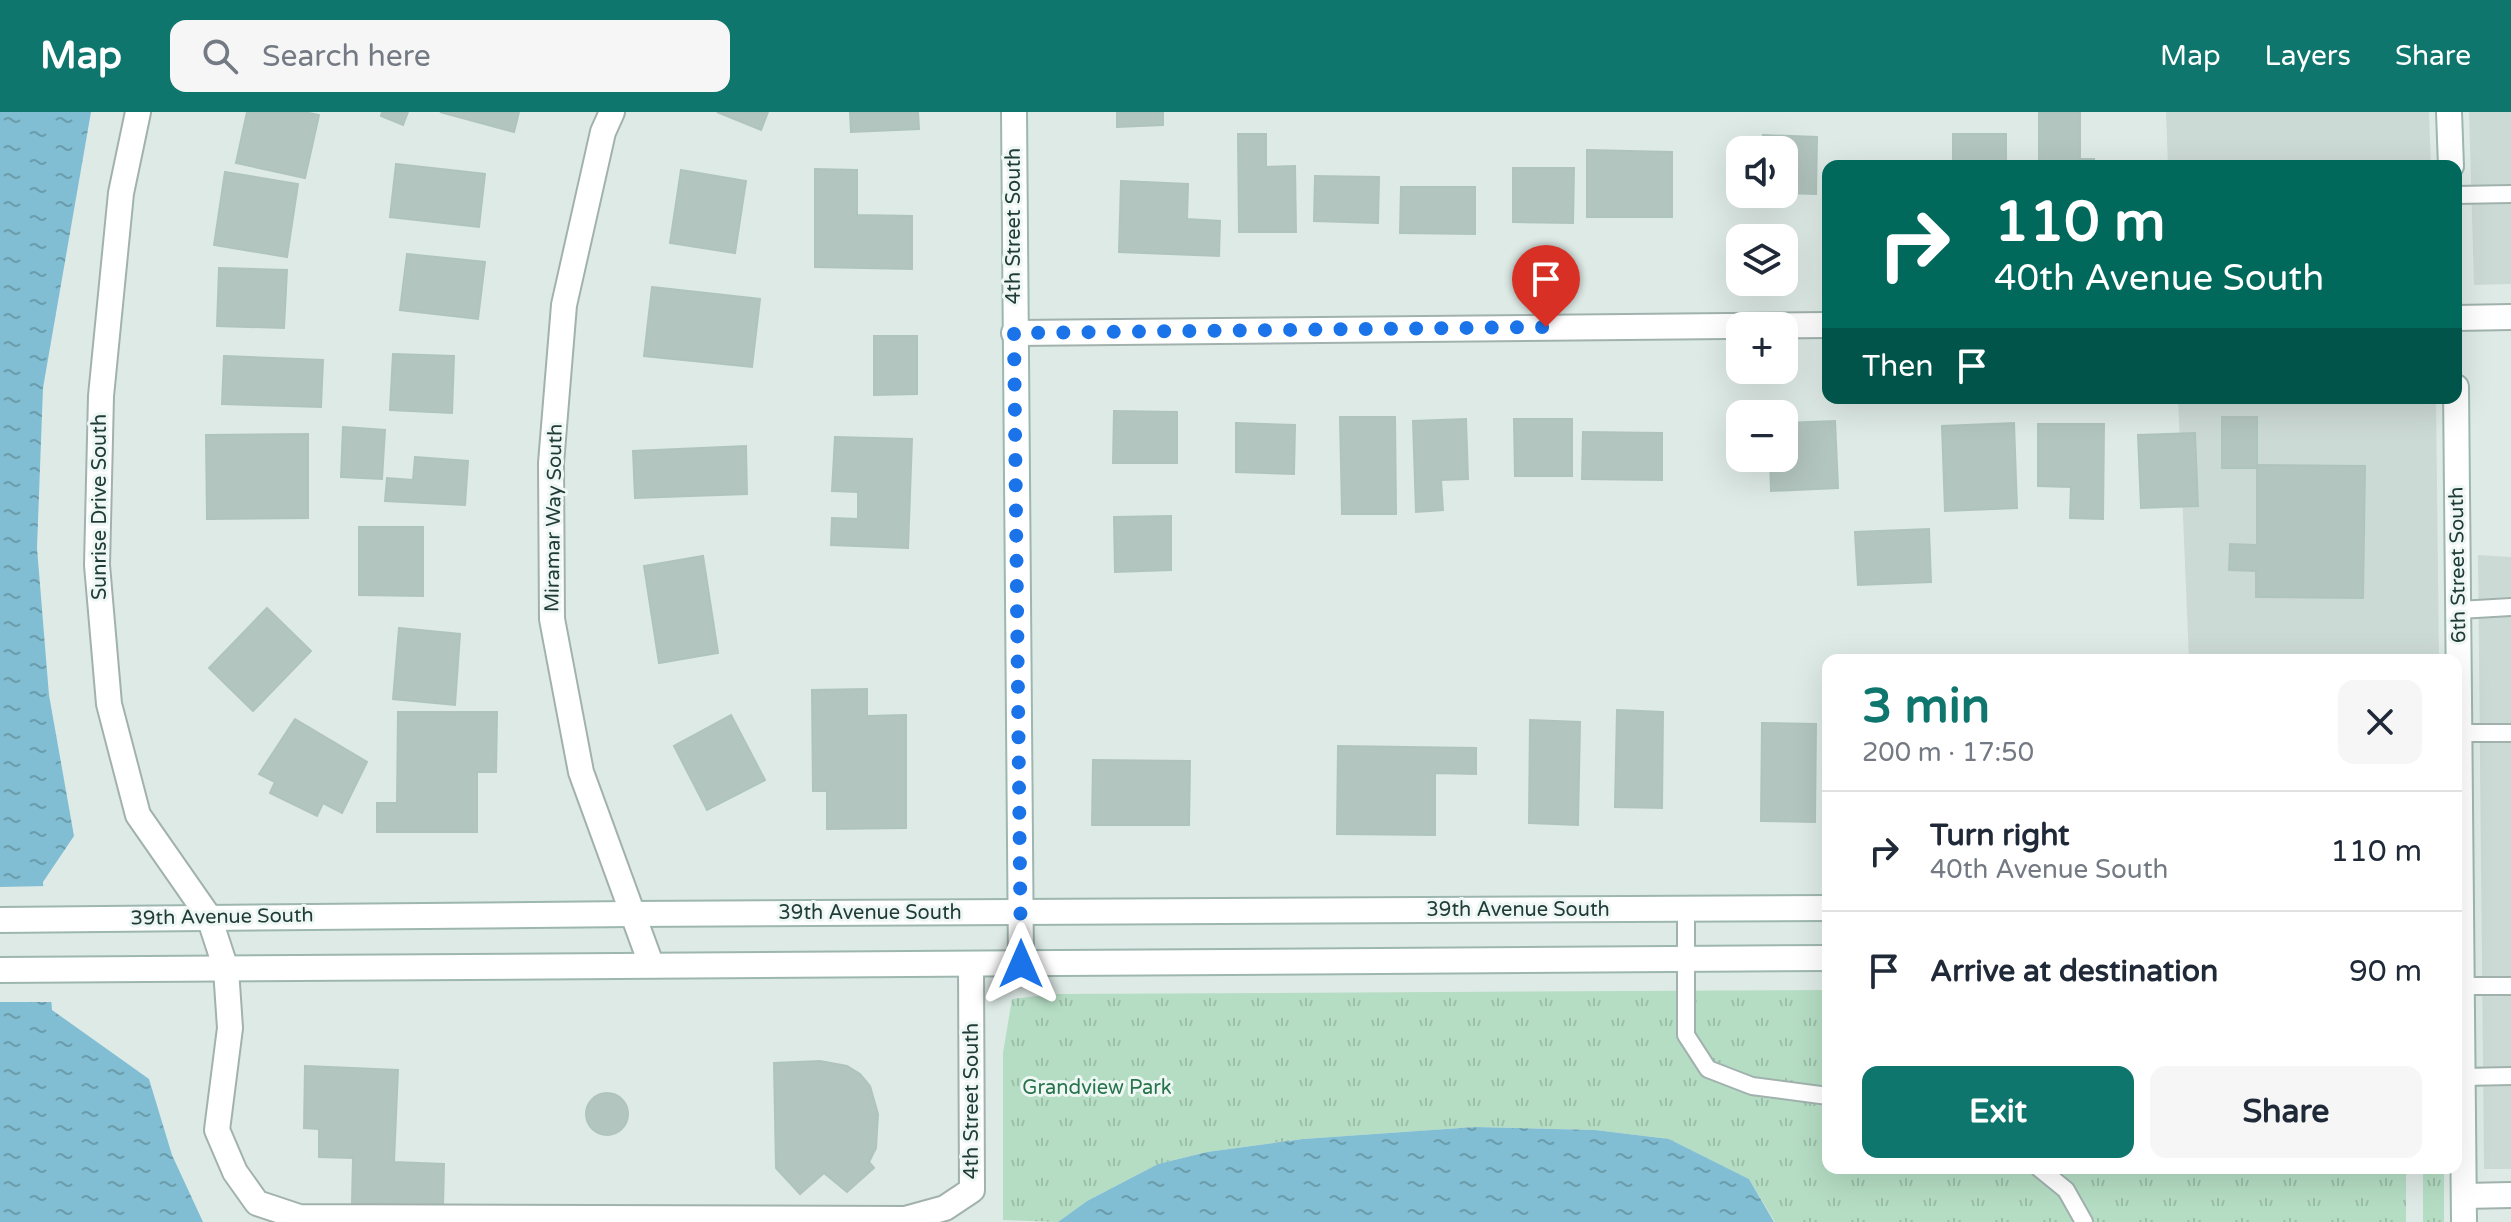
<!DOCTYPE html>
<meta charset="utf-8">
<style>
:root{--surface:#fff;--page:#f6f6f7;--text:#1f2937;--muted:#747a83;--line:#e0e1e3;--accent:#0f766e}
body{margin:0;font-family:"Varela Round",sans-serif;background:var(--page);color:var(--text);height:100vh;display:flex;flex-direction:column;font-size:30px;white-space:nowrap}
*{box-sizing:border-box;margin:0}
p{font-size:26px;color:var(--muted)}
.icon{flex:none;width:44px;height:44px;fill:none;stroke:currentColor;stroke-width:2;stroke-linecap:round;stroke-linejoin:round}
.map{position:relative;flex:1;overflow:hidden}
.drawer{position:absolute;left:1822px;top:542px;width:640px;height:520px;display:flex;flex-direction:column;background:var(--surface);border-radius:16px;box-shadow:0 8px 32px #0002}
.drawer>*{flex:none}
.top-card{position:absolute;left:1822px;top:48px;width:640px;height:244px;border-radius:16px;box-shadow:0 8px 32px #0002;background:#00695c;color:#fff;overflow:hidden}
.fabs{position:absolute;left:1726px;top:24px;display:grid;gap:16px}
.fabs a{display:grid;place-items:center;width:72px;height:72px;border-radius:16px;background:var(--surface);box-shadow:0 8px 32px #0002;font-size:40px}
.pin{position:absolute;display:grid;place-items:center;width:68px;height:68px;color:#fff;margin:-82px -34px;border-radius:50% 50% 50% 0;rotate:-45deg;box-shadow:0 0 8px #0007}
.pin .icon{rotate:45deg}
.me{position:absolute;width:88px;margin:-44px;rotate:0deg;stroke-linejoin:round;filter:drop-shadow(0 0 6px #0008)}
.turn{display:flex;align-items:center;gap:28px;height:168px;padding:0 40px;font-size:36px}
.turn .icon{width:104px;height:104px;stroke-width:2.5}
.turn b{display:block;font-size:56px;line-height:68px}
.then{display:flex;align-items:center;height:76px;padding:0 40px;background:#0003;gap:16px;font-size:30px}
.round{display:grid;place-items:center;flex:none;width:84px;height:84px;border-radius:16px;background:var(--page)}
.head{display:flex;align-items:center;justify-content:space-between;height:136px;padding:0 40px}
h1{font-size:48px;font-weight:700;line-height:60px;color:var(--accent)}
.button{display:flex;gap:16px;margin-top:auto;padding:16px 40px}
.button a{flex:1;height:92px;border-radius:16px;background:var(--accent);color:#fff;font-size:32px;font-weight:700;line-height:92px;text-align:center}
.button a+a{background:var(--page);color:var(--text)}
ul{padding:0;list-style:none}
li{display:flex;align-items:center;gap:24px;height:120px;padding:0 40px;border-top:2px solid var(--line)}
li div{flex:1}
li b{display:block;font-size:30px}
li em{font-style:normal}
header{display:flex;align-items:center;gap:48px;box-sizing:border-box;height:112px;padding:0 40px;background:var(--accent);color:#fff}
header strong{font-size:38px}
nav{display:flex;gap:44px;margin-inline-start:auto;font-size:28px}
.search{width:560px;height:72px;background:var(--page);display:flex;align-items:center;gap:20px;box-sizing:border-box;padding:0 28px;border-radius:16px;color:var(--muted);font-size:30px}
.map>svg:first-child{display:block}
.built{fill:#ccdad5}
.park{fill:url(#park-tufts)}
.water{fill:url(#water-ripples)}
.pier{fill:#deeae6}
.building{fill:#b3c5bf;stroke:#b0c4be;stroke-width:2}
.lines{fill:none;stroke-linecap:round;stroke-linejoin:round}
.lane-casing{stroke:#a1b2ae;stroke-width:20}
.street-casing{stroke:#a1b2ae;stroke-width:28}
.secondary-casing{stroke:#9db7b0;stroke-width:28}
.lane{stroke:#fff;stroke-width:16}
.street{stroke:#fff;stroke-width:24}
.secondary{stroke:#fff;stroke-width:24}
.route{stroke:#1a73e8;stroke-width:14;stroke-dasharray:0 25.2}
.labels{text-anchor:middle;dominant-baseline:central;stroke-width:6;stroke-linejoin:round;paint-order:stroke}
.street-label{font-size:20px;fill:#1f3b36;stroke:#eef7f4}
.park-label{font-size:20px;fill:#27734c;stroke:#eef7f4}
</style>
<header>
<strong>Map</strong>
<div class="search"><svg class="icon" aria-label="search" viewBox="0 0 24 24"><circle cx="10" cy="10" r="6"/><path d="M15 15l6 6"/></svg>Search here</div>
<nav><a>Map</a><a>Layers</a><a>Share</a></nav>
</header>
<div class="map">
<svg width="2511" height="1110" viewBox="0 0 2511 1110">
<defs>
<pattern id="park-tufts" width="24" height="20" patternUnits="userSpaceOnUse" patternTransform="scale(2)"><rect width="24" height="20" fill="#b5ddc4"/><path d="M3 7l-1-3M5 7V3M7 7l1-3M15 17l-1-3M17 17v-4M19 17l1-3" fill="none" stroke="#9bbfa9"/></pattern>
<pattern id="water-ripples" width="26" height="14" patternUnits="userSpaceOnUse" patternTransform="scale(2)"><rect width="26" height="14" fill="#82bed3"/><path d="M2 4q2-2 4 0t4 0M15 11q2-2 4 0t4 0" fill="none" stroke="#6a9cac"/></pattern>
</defs>
<rect width="100%" height="100%" fill="#deeae6"/>
<!-- built -->
<g class="built">
<path d="M2166 0H2429L2431 54H2168Z"/>
<path d="M2469 0H2511V172L2474 173Z"/>
<path d="M2178 286H2436L2439 548H2189Z"/>
<path d="M2478 443 2511 445V1057H2484Z"/>
</g>
<!-- park -->
<g class="park">
<path d="M1828 878V1056H2406V1110H1775L1749 1067 1669 1027 1595 1018 1475 1015 1303 1027 1207 1040 1158 1052 1087 1089 1058 1110 1003 1108V941L1012 887 1055 882Z"/>
<rect x="2423" y="1056" width="21" height="54"/>
</g>
<!-- water -->
<g class="water">
<path d="M0 0H91L43 276 37 436 49 583 74 724 43 770 52 898 149 967 172 1043 203 1110H0Z"/>
<path d="M1475 1015 1595 1018 1669 1027 1749 1067 1774 1110H1058L1087 1089 1158 1052 1207 1040 1303 1027Z"/>
</g>
<!-- pier -->
<path class="pier" d="M48 774 56 890H0V775Z"/>
<!-- building -->
<g class="building">
<path d="M247 0H304L319 3 305 66 236 51Z"/>
<path d="M382 0H408L403 13 381 4Z"/>
<path d="M440 0H519L514 20Z"/>
<path d="M717 0H768L761 18Z"/>
<path d="M850 0H918L919 17 851 20Z"/>
<path d="M1117 0H1163V13L1117 15Z"/>
<path d="M2039 0H2080V47H2094V54H2039Z"/>
<path d="M1238 22H1266V55L1295 54 1296 120H1239Z"/>
<rect x="1953" y="22" width="53" height="32"/>
<path d="M1763 23 1817 25 1816 82 1784 81V38H1763Z"/>
<path d="M1587 38 1672 40V105H1587Z"/>
<path d="M396 52 485 62 479 115 390 105Z"/>
<path d="M1513 56H1574L1573 111 1513 110Z"/>
<path d="M815 57 857 58V103L912 104V157L815 155Z"/>
<path d="M681 58 746 69 735 141 670 131Z"/>
<path d="M225 60 298 72 287 145 214 133Z"/>
<path d="M1315 64 1379 65 1378 111 1314 109Z"/>
<path d="M1121 69 1188 72 1187 107 1220 109 1219 144 1119 140Z"/>
<path d="M1401 75H1475V122L1400 121Z"/>
<path d="M407 142 485 150 478 207 400 198Z"/>
<path d="M219 156 287 158 284 216 217 214Z"/>
<path d="M652 175 760 187 752 255 644 244Z"/>
<path d="M874 224H917V282L874 283Z"/>
<path d="M393 242 454 244 452 301 390 298Z"/>
<path d="M224 244 323 248 321 295 222 292Z"/>
<path d="M1114 299 1177 300V351H1113Z"/>
<path d="M1340 305H1395L1396 402H1342Z"/>
<rect x="2222" y="305" width="35" height="51"/>
<path d="M1466 307 1468 367 1441 368 1443 398 1416 400 1413 309Z"/>
<path d="M1514 307H1572V364H1515Z"/>
<path d="M1835 309 1838 376 1771 379 1770 346H1784V311Z"/>
<path d="M1236 311 1295 313 1294 362 1236 360Z"/>
<path d="M2014 311 2017 396 1945 399 1942 314Z"/>
<path d="M2038 312H2104L2103 407 2070 406 2071 375 2038 374Z"/>
<path d="M343 315 385 318 382 367 341 365Z"/>
<path d="M1583 320 1662 321V368L1582 367Z"/>
<path d="M2195 321 2198 394 2141 396 2138 323Z"/>
<path d="M308 322V406L207 407 206 323Z"/>
<path d="M835 325 912 327 908 436 831 433 832 406 858 407V380L832 379Z"/>
<path d="M746 334 747 382 635 386 633 339Z"/>
<path d="M415 345 468 349 465 393 385 389 387 366 413 368Z"/>
<path d="M2257 353 2365 354 2363 486 2256 485V459L2229 458 2230 432 2257 433Z"/>
<path d="M1171 404V458L1115 460 1114 405Z"/>
<path d="M359 415H423V484L359 483Z"/>
<path d="M1929 417 1931 470 1858 473 1855 420Z"/>
<path d="M703 444 718 541 659 551 644 454Z"/>
<path d="M267 496 311 539 253 599 209 556Z"/>
<path d="M399 516 460 522 455 593 393 587Z"/>
<path d="M2369 543V548H2277V545Z"/>
<path d="M867 577V604L906 603V716L827 717V679H813L812 578Z"/>
<path d="M1617 598 1663 600 1662 696 1615 695Z"/>
<path d="M398 600H497L496 660H477V720H377V691H397Z"/>
<path d="M731 603 765 668 707 698 674 634Z"/>
<path d="M295 607 367 650 342 701 323 691 317 704 270 681 275 670 259 662Z"/>
<path d="M1530 608 1580 610 1578 713 1529 711Z"/>
<path d="M1762 611 1816 612 1815 710 1761 709Z"/>
<path d="M1338 634 1476 636V662L1435 661V723L1337 722Z"/>
<path d="M1093 648 1190 649 1189 713H1092Z"/>
<path d="M820 949 847 954 860 962 870 974 878 1002 876 1036 869 1050 874 1056 847 1080 824 1061 800 1082 776 1056 774 951Z"/>
<path d="M305 954 398 958 394 1050 444 1052 443 1095 352 1091 353 1046 319 1045V1017L304 1016Z"/>
<circle cx="607" cy="1002" r="21"/>
</g>
<g class="lines">
<!-- lane casing -->
<g class="lane-casing">
<g id="lane">
<path d="M2456 83 2511 82"/>
<path d="M2459 498 2511 495"/>
<path d="M2460 621H2511"/>
<path d="M1686 797V923L1708 957 1752 974 1828 984"/>
<path d="M2463 874H2511"/>
<path d="M2463 965 2511 964"/>
<path d="M2039 1056 2066 1078 2084 1110"/>
</g>
</g>
<!-- street casing -->
<g class="street-casing">
<g id="street">
<path d="M138 0 121 81 101 284 97 453 109 592 138 703 209 805 226 857 230 916 217 1018 235 1060 257 1091 299 1105 905 1107 945 1096 972 1078 971 852"/>
<path d="M612 0 603 20 564 193 551 351 552 507 581 660 651 852"/>
<path d="M2456 206 2511 205"/>
<path d="M1014 221 1828 213"/>
<path d="M2464 1084 2511 1083"/>
</g>
</g>
<!-- secondary casing -->
<g class="secondary-casing">
<g id="secondary">
<path d="M1014 0 1021 852"/>
<path d="M2449 0 2451 54"/>
<path d="M2456 275 2464 1110"/>
<path d="M0 808 631 802 1828 796"/>
<path d="M0 858 1828 846"/>
</g>
</g>
<!-- lane -->
<use href="#lane" class="lane"/>
<!-- street -->
<use href="#street" class="street"/>
<!-- secondary -->
<use href="#secondary" class="secondary"/>
</g>
<g class="lines">
<!-- route -->
<path class="route" d="M1021 852 1014 221 1546 215"/>
</g>
<g class="labels">
<!-- street labels -->
<g class="street-label">
<text transform="translate(1014 114) rotate(-90)">4th Street South</text>
<text transform="translate(100 395) rotate(-90)">Sunrise Drive South</text>
<text transform="translate(554 406) rotate(-89)">Miramar Way South</text>
<text transform="translate(2458 453) rotate(-91)">6th Street South</text>
<text x="1518" y="798">39th Avenue South</text>
<text x="870" y="801">39th Avenue South</text>
<text transform="translate(222 805) rotate(-1)">39th Avenue South</text>
<text transform="translate(972 989) rotate(-90)">4th Street South</text>
</g>
<!-- park labels -->
<g class="park-label">
<text x="1097" y="976">Grandview Park</text>
</g>
</g>
</svg>
<div class="fabs">
<a><svg class="icon" aria-label="sound" viewBox="0 0 24 24"><path d="M4 9h4l5-4v14l-5-4H4zM17 9q2 3 0 6"/></svg></a>
<a><svg class="icon" aria-label="layers" viewBox="0 0 24 24"><path d="M12 4l9 5-9 5-9-5zM3 14l9 5 9-5"/></svg></a>
<a>+</a>
<a>−</a>
</div>
<div class="pin" style="left:1546px;top:215px;background:#d93025"><svg class="icon" aria-label="arrive" viewBox="0 0 24 24"><path d="M6 21V4h12l-3 4 3 4H6"/></svg></div>
<svg class="me" style="left:1021px;top:852px" viewBox="-20 -20 40 40"><path d="M0-17L14 15 0 8-14 15z" fill="#1a73e8" stroke="#fff" stroke-width="4"/></svg>
<div class="top-card">
<div class="turn"><svg class="icon" aria-label="right" viewBox="0 0 24 24"><path d="M7 20v-9h11M14 6l5 5-5 5"/></svg><div><b>110 m</b>40th Avenue South</div></div>
<div class="then">Then<svg class="icon" aria-label="arrive" viewBox="0 0 24 24"><path d="M6 21V4h12l-3 4 3 4H6"/></svg></div>
</div>
<section class="drawer">
<div class="head"><div><h1>3 min</h1><p>200 m · 17:50</p></div><a class="round"><svg class="icon" aria-label="close" viewBox="0 0 24 24"><path d="M6 6l12 12M18 6L6 18"/></svg></a></div>
<ul>
<li><svg class="icon" aria-label="right" viewBox="0 0 24 24"><path d="M7 20v-9h11M14 6l5 5-5 5"/></svg><div><b>Turn right</b><p>40th Avenue South</p></div><em>110 m</em></li>
<li><svg class="icon" aria-label="arrive" viewBox="0 0 24 24"><path d="M6 21V4h12l-3 4 3 4H6"/></svg><div><b>Arrive at destination</b></div><em>90 m</em></li>
</ul>
<div class="button"><a>Exit</a><a>Share</a></div>
</section>
</div>
